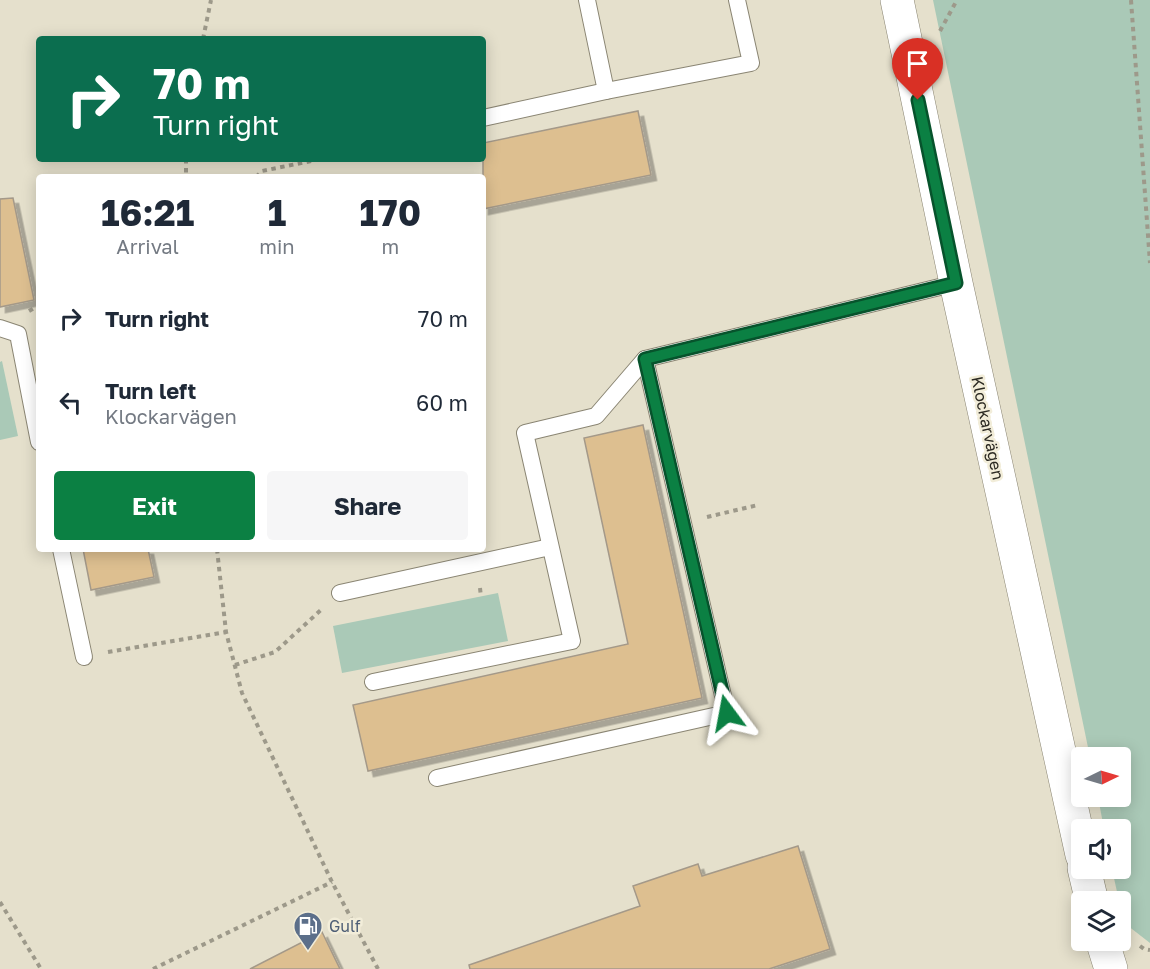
<!DOCTYPE html>
<meta charset="utf-8">
<style>
:root{--surface:#fff;--page:#f6f6f7;--text:#1f2937;--muted:#747a83;--accent:#0b8043}
body{margin:0;font-family:"Golos Text",sans-serif;background:var(--page);color:var(--text);height:100vh;display:flex;flex-direction:column;font-size:22px;white-space:nowrap}
*{box-sizing:border-box;margin:0}
p{font-size:20px;color:var(--muted)}
.icon{flex:none;width:33px;height:33px;fill:none;stroke:currentColor;stroke-width:2;stroke-linecap:round;stroke-linejoin:round}
.map{position:relative;flex:1;overflow:hidden}
.side{position:absolute;left:36px;top:174px;width:450px;height:378px;display:flex;flex-direction:column;background:var(--surface);border-radius:6px;box-shadow:0 3px 15px #0003}
.side>*{flex:none}
.banner{position:absolute;left:36px;top:36px;width:450px;height:126px;border-radius:6px;box-shadow:0 3px 15px #0003;background:#0b6e4f;color:#fff;overflow:hidden}
.needle{width:39px;rotate:85deg}
.tools{position:absolute;left:1071px;top:747px;display:grid;gap:12px}
.tools a{display:grid;place-items:center;width:60px;height:60px;border-radius:6px;background:var(--surface);box-shadow:0 3px 15px #0003;font-size:30px}
.pin{position:absolute;display:grid;place-items:center;width:51px;height:51px;color:#fff;margin:-62px -26px;border-radius:50% 50% 50% 0;rotate:-45deg;box-shadow:0 0 6px #0007}
.pin .icon{rotate:45deg}
.me{position:absolute;width:66px;margin:-33px;rotate:347deg;stroke-linejoin:round;filter:drop-shadow(0 0 4px #0008)}
.turn{display:flex;align-items:center;gap:21px;height:126px;padding:0 18px;font-size:27px}
.turn .icon{width:78px;height:78px;stroke-width:2.5}
.turn b{display:block;font-size:42px;line-height:51px}
.eta{display:flex;justify-content:space-evenly;align-items:center;height:102px;text-align:center}
.eta b{font-size:36px;font-weight:700;line-height:42px}
.cta{display:flex;gap:12px;margin-top:auto;padding:12px 18px}
.cta a{flex:1;height:69px;border-radius:6px;background:var(--accent);color:#fff;font-size:24px;font-weight:700;line-height:69px;text-align:center}
.cta a+a{background:var(--page);color:var(--text)}
ul{padding:0;list-style:none}
li{display:flex;align-items:center;gap:18px;height:84px;padding:0 18px}
li div{flex:1}
li b{display:block;font-size:22px}
li em{font-style:normal}
.map>svg:first-child{display:block}
.green{fill:#aac9b7}
.building{fill:#ddbf90;stroke:#a49989;stroke-width:1.5;filter:url(#shadow)}
.lines{fill:none;stroke-linecap:round;stroke-linejoin:round}
.lane-casing{stroke:#8a8573;stroke-width:18}
.street-casing{stroke:#8a8573;stroke-width:34}
.path{stroke:#9d998a;stroke-width:4;stroke-dasharray:4.5 4.5;stroke-linecap:butt}
.lane{stroke:#fff;stroke-width:16}
.street{stroke:#fff;stroke-width:33}
.route-casing{stroke:#07532c;stroke-width:15}
.route{stroke:#0b8043;stroke-width:10}
.labels{text-anchor:middle;dominant-baseline:central;stroke-width:5;stroke-linejoin:round;paint-order:stroke}
.street-label{font-size:16px;fill:#2c2a23;stroke:#f2edd9}
.service-label{font-size:16px;fill:#4e5e75;stroke:#f2edd9;text-anchor:start}
</style>
<div class="map">
<svg width="1150" height="969" viewBox="0 0 1150 969">
<defs>
<filter id="shadow"><feDropShadow dx="5.5" dy="5.5" stdDeviation="0" flood-color="#0004"/></filter>
</defs>
<rect width="100%" height="100%" fill="#e5e0cc"/>
<!-- green -->
<g class="green">
<path d="M933 0H1150V943L1123 922 1120 902 1119 901 1112 869 1120 868V830L1104 829 1098 797 1120 796V758L1090 757Z"/>
<path d="M2 361 18 436 0 440V362Z"/>
<path d="M498 593 508 641 342 673 333 626Z"/>
</g>
<!-- building -->
<g class="building">
<path d="M638 111 651 175 483 209V143Z"/>
<path d="M13 198 34 300 0 307V199Z"/>
<path d="M643 425 702 698 368 771 353 705 628 644 584 438Z"/>
<path d="M83 549H148L154 577 91 590Z"/>
<path d="M798 846 830 949 769 969H470L469 965 640 906 633 886 698 864 702 876Z"/>
<path d="M322 932 340 969H250Z"/>
</g>
<g class="lines">
<!-- lane casing -->
<g class="lane-casing">
<g id="lane">
<path d="M606 91 751 63 737 0"/>
<path d="M483 118 606 91 587 0"/>
<path d="M0 328 18 334 39 442"/>
<path d="M61 549 84 657"/>
<path d="M340 593 550 547"/>
<path d="M373 682 572 641 525 433 596 416 645 359 956 283"/>
<path d="M437 778 727 713 645 359"/>
</g>
</g>
<!-- street casing -->
<g class="street-casing">
<g id="street">
<path d="M897 0 956 283 1082 855"/>
<path d="M1084 868 1092 902"/>
<path d="M1102 940 1111 969"/>
</g>
</g>
<!-- path -->
<g class="path">
<path d="M1131 0 1150 263"/>
<path d="M940 31 957 0"/>
<path d="M203 39 211 0"/>
<path d="M186 159V177"/>
<path d="M256 177 262 171 321 159"/>
<path d="M29 311 39 305"/>
<path d="M707 517 758 505"/>
<path d="M217 549 226 632 242 693 332 882 378 969"/>
<path d="M480 588 481 597"/>
<path d="M108 652 226 632"/>
<path d="M235 665 275 652 322 609"/>
<path d="M0 902 41 969"/>
<path d="M1140 946 1144 949 1150 950"/>
<path d="M153 969 332 882"/>
</g>
<!-- lane -->
<use href="#lane" class="lane"/>
<!-- street -->
<use href="#street" class="street"/>
</g>
<g class="lines">
<!-- route casing -->
<g class="route-casing">
<path id="route" d="M727 713 645 359 956 283 918 100"/>
</g>
<!-- route -->
<use href="#route" class="route"/>
</g>
<!-- icons -->
<defs>
<g id="fuel-pin" transform="scale(1.5)"><path d="M0 17L-7.5 6A9.5 9.5 0 1 1 7.5 6Z" fill="#5c6f8a" stroke="#f2edd9"/><path d="M-5.5-6h7V0h2V4h1.3V-2.5L3-4.5l.8-.8L6-3V5H2.5V1h-1V6h-7ZM-4.2-4.7v3.2H.2V-4.7Z" fill="#fff"/></g>
</defs>
<g fill-rule="evenodd">
<use href="#fuel-pin" x="308" y="926"/>
</g>
<g class="labels">
<!-- street labels -->
<g class="street-label">
<text transform="translate(988 428) rotate(78)">Klockarvägen</text>
</g>
<!-- service labels -->
<g class="service-label">
<text x="329" y="926">Gulf</text>
</g>
</g>
</svg>
<div class="tools">
<a><svg class="needle" viewBox="-14 -14 28 28"><path d="M0-13l5 13h-10z" fill="#e53935"/><path d="M0 13l5-13h-10z" fill="#747a83"/></svg></a>
<a><svg class="icon" aria-label="sound" viewBox="0 0 24 24"><path d="M4 9h4l5-4v14l-5-4H4zM17 9q2 3 0 6"/></svg></a>
<a><svg class="icon" aria-label="layers" viewBox="0 0 24 24"><path d="M12 4l9 5-9 5-9-5zM3 14l9 5 9-5"/></svg></a>
</div>
<div class="pin" style="left:918px;top:100px;background:#d93025"><svg class="icon" aria-label="arrive" viewBox="0 0 24 24"><path d="M6 21V4h12l-3 4 3 4H6"/></svg></div>
<svg class="me" style="left:727px;top:713px" viewBox="-20 -20 40 40"><path d="M0-17L14 15 0 8-14 15z" fill="#0b8043" stroke="#fff" stroke-width="4"/></svg>
<div class="banner">
<div class="turn"><svg class="icon" aria-label="right" viewBox="0 0 24 24"><path d="M7 20v-9h11M14 6l5 5-5 5"/></svg><div><b>70 m</b>Turn right</div></div>
</div>
<section class="side">
<div class="eta">
<div><b>16:21</b><p>Arrival</p></div>
<div><b>1</b><p>min</p></div>
<div><b>170</b><p>m</p></div>
</div>
<ul>
<li><svg class="icon" aria-label="right" viewBox="0 0 24 24"><path d="M7 20v-9h11M14 6l5 5-5 5"/></svg><div><b>Turn right</b></div><em>70 m</em></li>
<li><svg class="icon" aria-label="left" viewBox="0 0 24 24"><path d="M17 20v-9H6M10 6l-5 5 5 5"/></svg><div><b>Turn left</b><p>Klockarvägen</p></div><em>60 m</em></li>
</ul>
<div class="cta"><a>Exit</a><a>Share</a></div>
</section>
</div>
